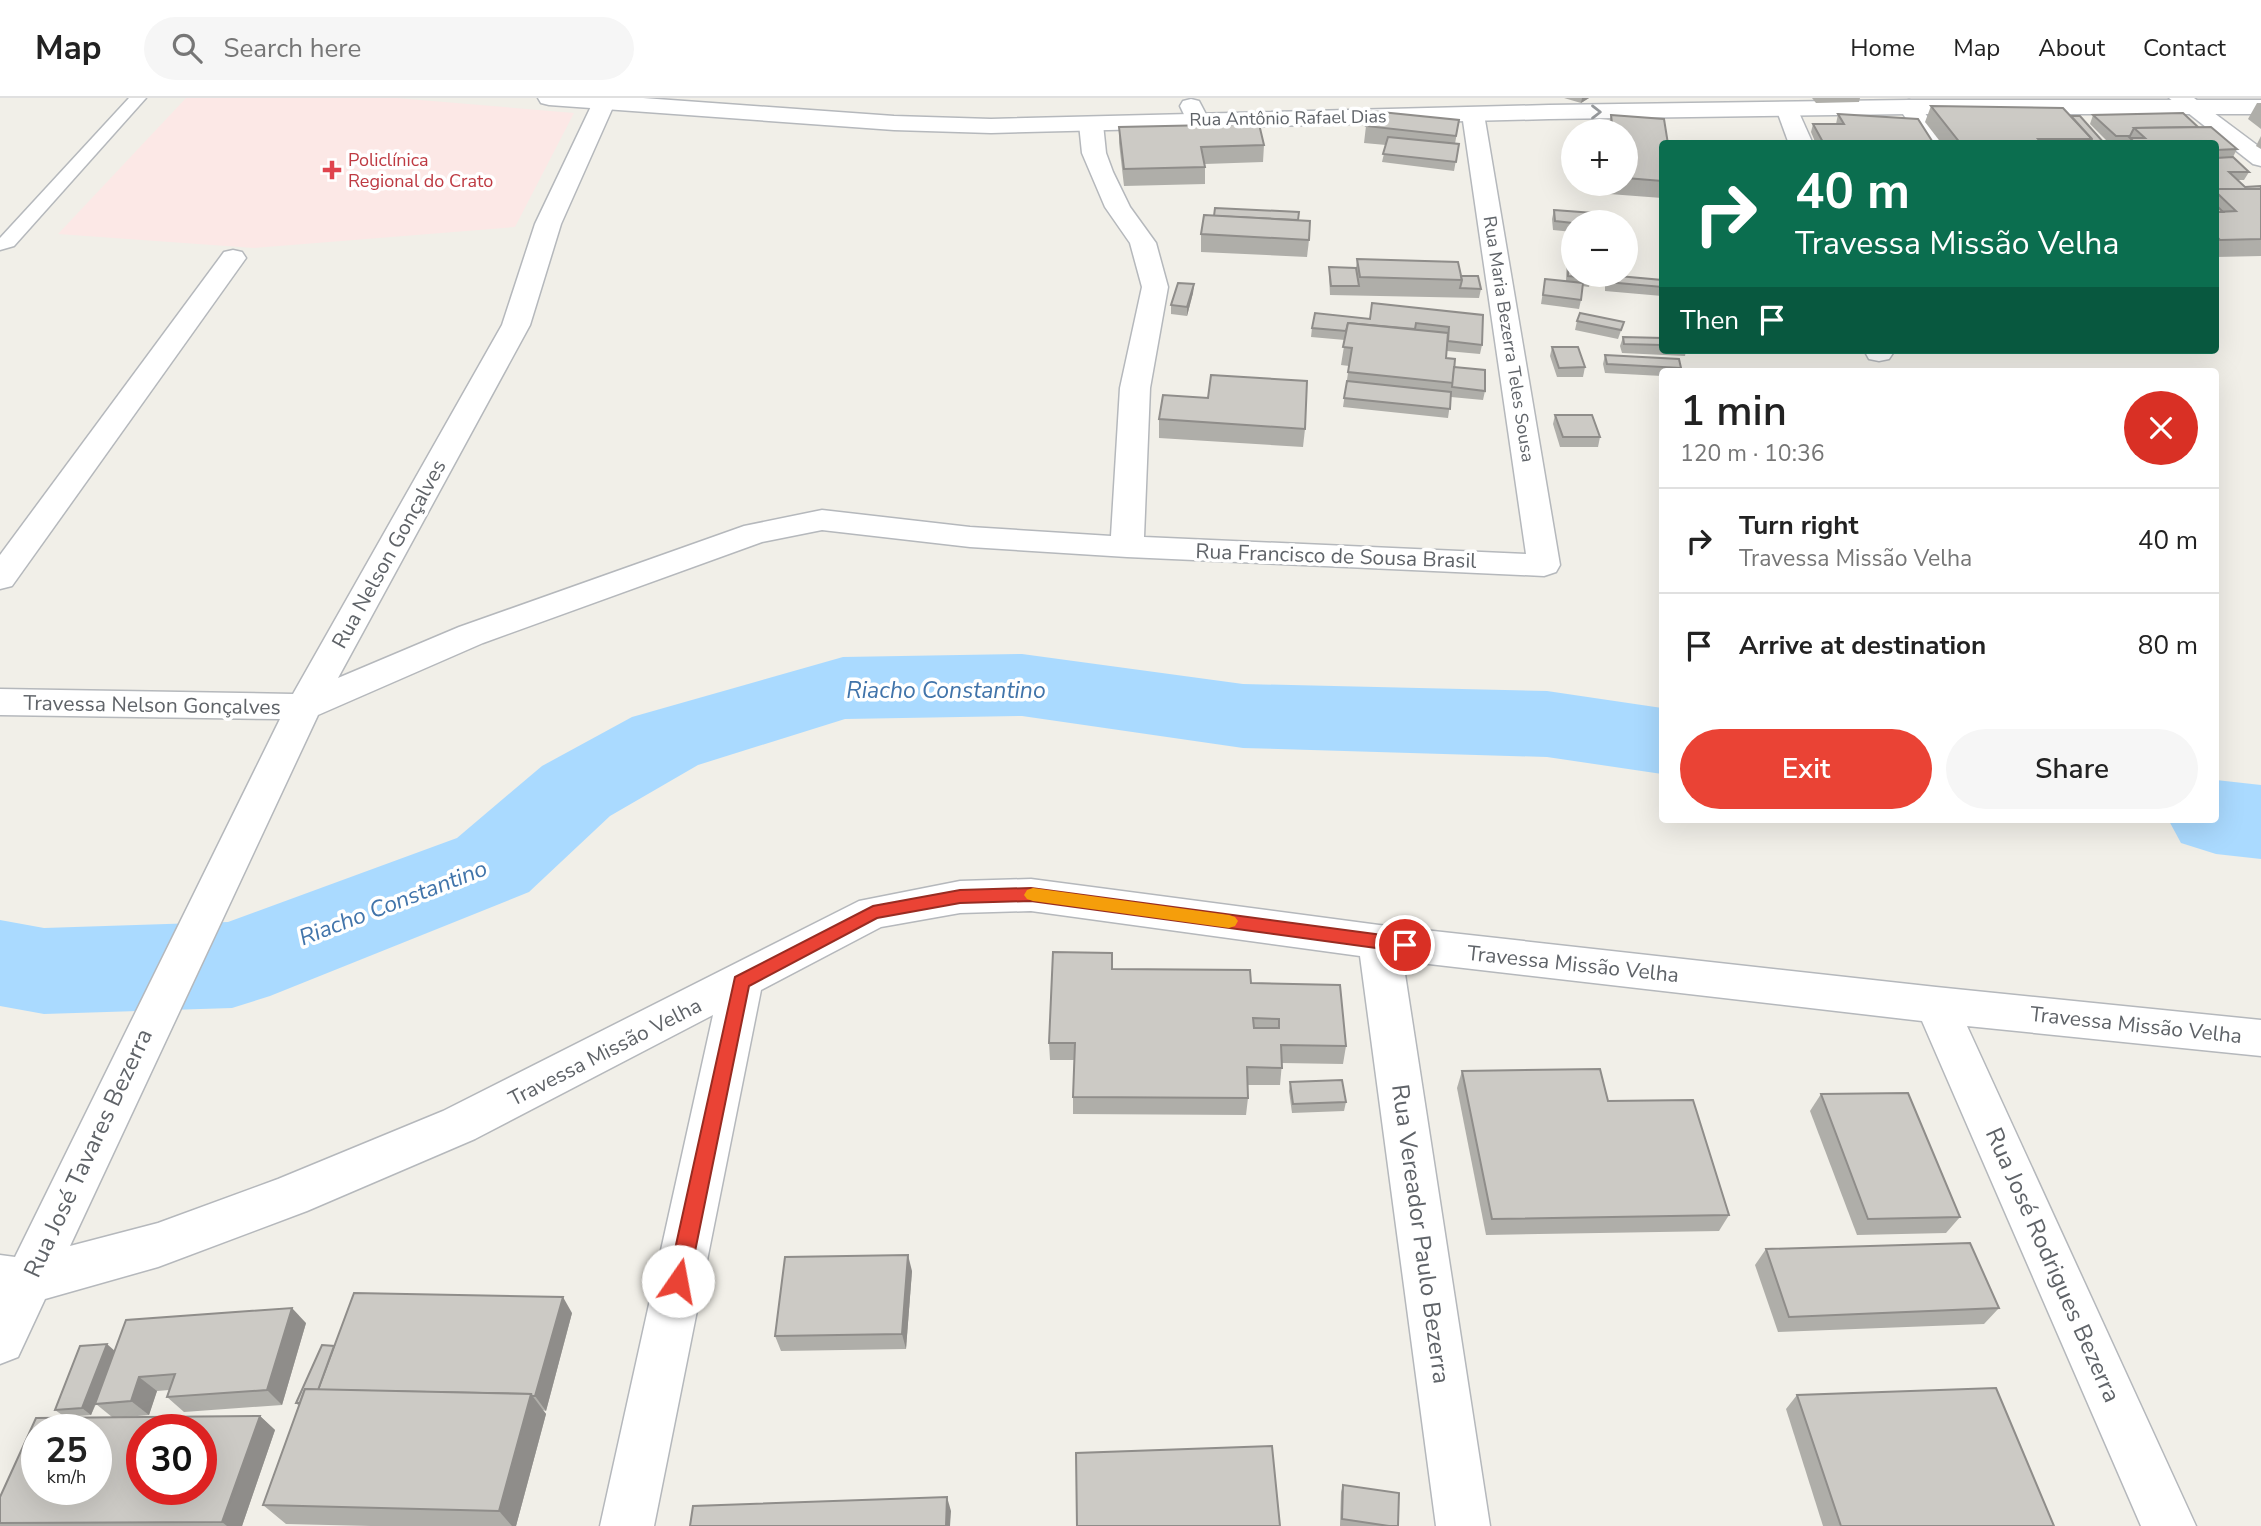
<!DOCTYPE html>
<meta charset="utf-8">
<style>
:root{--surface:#fff;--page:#f6f6f6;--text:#222;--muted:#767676;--line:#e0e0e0;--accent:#ea4335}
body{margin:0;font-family:"Nunito Sans",sans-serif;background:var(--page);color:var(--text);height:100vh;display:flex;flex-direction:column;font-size:26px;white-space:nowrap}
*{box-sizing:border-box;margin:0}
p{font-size:23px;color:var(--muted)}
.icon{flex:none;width:38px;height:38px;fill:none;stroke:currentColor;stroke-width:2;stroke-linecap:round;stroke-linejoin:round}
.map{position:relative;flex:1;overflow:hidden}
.sheet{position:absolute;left:1659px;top:270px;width:560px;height:455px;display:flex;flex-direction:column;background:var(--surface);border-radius:7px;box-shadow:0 7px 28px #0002}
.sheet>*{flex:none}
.top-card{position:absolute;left:1659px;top:42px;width:560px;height:214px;border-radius:7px;box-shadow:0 7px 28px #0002;background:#0b6e4f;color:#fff;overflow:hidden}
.controls{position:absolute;left:1561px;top:21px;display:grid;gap:14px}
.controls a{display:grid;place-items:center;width:77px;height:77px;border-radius:50%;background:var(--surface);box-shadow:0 7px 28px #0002;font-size:35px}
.speed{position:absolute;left:21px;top:1316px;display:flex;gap:14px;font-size:35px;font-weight:700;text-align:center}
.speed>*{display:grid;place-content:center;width:91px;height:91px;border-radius:50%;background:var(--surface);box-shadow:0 7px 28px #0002;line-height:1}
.speed small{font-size:18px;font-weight:400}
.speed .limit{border:10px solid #d22;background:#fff;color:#111}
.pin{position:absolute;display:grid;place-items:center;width:60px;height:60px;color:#fff;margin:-30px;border:4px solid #fff;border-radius:50%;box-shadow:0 2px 7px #0007}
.me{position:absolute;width:77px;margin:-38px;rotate:12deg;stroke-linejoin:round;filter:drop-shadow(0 0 5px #0008)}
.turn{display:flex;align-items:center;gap:24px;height:147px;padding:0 21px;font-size:32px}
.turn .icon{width:91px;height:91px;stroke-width:2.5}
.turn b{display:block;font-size:49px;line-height:60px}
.then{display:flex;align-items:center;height:66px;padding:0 21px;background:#0003;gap:14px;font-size:26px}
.round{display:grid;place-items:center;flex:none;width:74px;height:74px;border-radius:37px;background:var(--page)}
.summary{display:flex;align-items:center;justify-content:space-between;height:119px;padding:0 21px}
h1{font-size:42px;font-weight:600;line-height:52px}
.button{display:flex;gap:14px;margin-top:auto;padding:14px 21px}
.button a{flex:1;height:80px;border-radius:42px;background:var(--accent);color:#fff;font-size:28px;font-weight:600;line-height:80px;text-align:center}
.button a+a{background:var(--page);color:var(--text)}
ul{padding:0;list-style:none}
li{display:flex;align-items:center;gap:21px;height:105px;padding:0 21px;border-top:2px solid var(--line)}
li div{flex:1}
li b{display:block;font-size:26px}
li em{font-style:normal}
header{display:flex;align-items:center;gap:42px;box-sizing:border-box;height:98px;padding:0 35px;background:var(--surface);border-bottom:2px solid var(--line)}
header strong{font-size:33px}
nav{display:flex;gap:38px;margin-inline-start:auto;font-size:24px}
.search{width:490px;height:63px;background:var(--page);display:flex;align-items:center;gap:18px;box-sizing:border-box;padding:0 24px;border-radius:38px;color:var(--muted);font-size:26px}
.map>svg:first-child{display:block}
.medical{fill:#fce8e6}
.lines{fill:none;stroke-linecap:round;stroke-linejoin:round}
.river{fill:#aadaff;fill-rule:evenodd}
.service-casing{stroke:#b5b8bc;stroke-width:3}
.minor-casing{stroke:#b5b8bc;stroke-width:3}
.tertiary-casing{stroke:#b5b8bc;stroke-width:3}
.service{fill:#fff;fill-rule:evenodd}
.minor{fill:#fff;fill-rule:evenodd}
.tertiary{fill:#fff;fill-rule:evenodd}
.wall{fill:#afaea9}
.shaded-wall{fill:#8f8d8a}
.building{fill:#cccac5;stroke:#8f8d8a;stroke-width:2;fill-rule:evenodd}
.oneway{stroke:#979a9d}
.route{fill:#ea4335;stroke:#982c22;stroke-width:2}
.slow{fill:#f59e0b}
.health-dot{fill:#e0444e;stroke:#fff;stroke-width:2.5}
.labels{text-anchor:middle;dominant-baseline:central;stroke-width:7;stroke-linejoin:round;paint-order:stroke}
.far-street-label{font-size:18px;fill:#5f6368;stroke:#fff}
.far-health-label{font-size:18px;fill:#be3a42;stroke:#fff;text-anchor:start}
.street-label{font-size:21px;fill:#5f6368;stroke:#fff}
.water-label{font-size:23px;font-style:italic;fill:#4174aa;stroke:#fff}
.near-street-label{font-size:24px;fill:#5f6368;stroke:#fff}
</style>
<header>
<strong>Map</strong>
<div class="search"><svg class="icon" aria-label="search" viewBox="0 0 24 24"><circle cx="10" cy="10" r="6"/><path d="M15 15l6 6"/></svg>Search here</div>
<nav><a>Home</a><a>Map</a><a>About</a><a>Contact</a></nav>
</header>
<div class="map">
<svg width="2261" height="1428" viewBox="0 0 2261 1428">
<rect width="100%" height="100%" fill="#f1efe8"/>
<!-- medical -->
<path class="medical" d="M186 0H396L574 15 515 129 254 150 58 136Z"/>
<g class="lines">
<!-- river -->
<g class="river">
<path d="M1022 556 1243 586 1547 593 1662 610V676L1547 659 1243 650 1022 618 845 621 698 667 610 718 529 794 270 898 232 910 44 916 0 908V822L44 830 228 824 457 740 542 668 632 619 843 559Z"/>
<path d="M2216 682 2261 687V761L2216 756 2181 745 2168 721H2216Z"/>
</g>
<!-- service casing -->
<g class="service-casing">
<path id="service" d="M129 0H146L14 148 0 152V140Z"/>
</g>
<!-- minor casing -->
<g class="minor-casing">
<g id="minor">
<path d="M595 0H617L561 126 530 227 338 580 459 529 744 428 822 412 970 429 1111 438 1120 290 1142 189 1130 145 1105 109 1082 55 1079 26 1083 21H1099L1103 26 1106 55 1113 74 1130 109 1156 145 1168 189 1150 290 1144 439 1526 456 1462 16 1465 11H1481L1484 16 1560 467 1556 474 1544 478 1127 459 970 449 822 432 762 444 483 545 318 617 70 1148 158 1125 278 1081 443 1013 859 803 960 783 1031 781 1379 827 1936 889 2261 922V958L1967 928 2196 1428H2141L1922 923 1403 863 1490 1428H1436L1360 858 1031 813 960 815 881 829 761 892 654 1428H600L713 917 475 1041 307 1113 158 1169 45 1201 18 1259 0 1266V1157L15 1159 280 621 0 617V591L293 596 502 227 535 126Z"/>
<path d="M2169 0H2194L2261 50V68L2253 66Z"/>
<path d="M1191 1 1199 3 1209 22 1205 27H1189L1180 8 1183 3Z"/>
<path d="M1909 2 1917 4 1947 46H1924L1898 9 1901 4Z"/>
<path d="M1788 6 1796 8 1813 46H1789L1777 13 1780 8Z"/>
<path d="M233 152 242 154 246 160 12 488 0 491V457L224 154Z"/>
<path d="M1864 252H1892L1893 255 1889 261 1879 263 1869 261Z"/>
</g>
</g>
<!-- tertiary casing -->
<g class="tertiary-casing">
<path id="tertiary" d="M538 0H643L894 18 991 21 1549 7 1909 2H2261V16H1909L1549 21 991 35 894 32 549 7 541 5Z"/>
</g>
<!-- service -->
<use href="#service" class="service"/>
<!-- minor -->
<use href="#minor" class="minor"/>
<!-- tertiary -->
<use href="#tertiary" class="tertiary"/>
</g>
<!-- wall -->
<g class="wall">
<path d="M1564 0H1589L1581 5Z"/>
<path d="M1812 0H1860L1859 4 1816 5Z"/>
<path d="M2257 5H2261V31L2248 21Z"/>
<path d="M1931 8 2071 18 2105 46H1942L1925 24Z"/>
<path d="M1838 16 1934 46H1816L1811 34 1813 26H1836Z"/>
<path d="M1611 17 1662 46V100L1596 95 1595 86H1626V33H1607Z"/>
<path d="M2093 17 2198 29 2237 51 2233 59 2249 74 2244 82H2238L2245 89 2261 88V158L2216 159V46H2110L2090 26Z"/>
<path d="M1459 22 1455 46H1459L1454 73 1382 64 1386 47 1364 45 1366 28Z"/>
<path d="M1119 29 1264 47 1263 64 1205 66V86L1124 88 1119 45Z"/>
<path d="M2261 38V51L2256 48Z"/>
<path d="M1554 112 1573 124V134L1553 132 1552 121Z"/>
<path d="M1298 122 1309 142 1307 159 1201 154V136Z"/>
<path d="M1569 143 1591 180 1589 189 1582 188 1581 202 1579 211 1541 206 1545 181 1566 184 1567 152Z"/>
<path d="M1357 161 1461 178 1481 191 1479 200 1330 197 1329 178V169L1356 170Z"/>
<path d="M1607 177 1662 182V198L1605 193V186Z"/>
<path d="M1194 186 1193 195 1187 218 1171 216V207Z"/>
<path d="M1483 217 1482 247 1480 256 1447 253 1446 260 1454 269 1485 293 1483 302 1451 299 1448 320 1343 309 1349 268 1341 267 1345 242 1311 239 1312 230 1370 221Z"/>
<path d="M1577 223 1624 224 1618 241 1575 232Z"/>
<path d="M1623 239 1662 240V252H1686L1685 258 1622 255 1620 248Z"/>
<path d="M1552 249 1585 269 1583 279H1557L1550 258Z"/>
<path d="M1605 257 1681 270 1680 273H1662V278L1605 275 1603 266Z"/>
<path d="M1555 317 1600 339 1598 349H1560L1553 326Z"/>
<path d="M1159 321 1305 331 1303 349 1159 340Z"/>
<path d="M1112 871 1251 885 1346 948 1343 966 1282 965 1280 987H1247L1248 1000 1246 1017 1073 1016V999L1074 962H1050L1049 945Z"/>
<path d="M1462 973 1608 1003 1729 1117 1719 1133 1486 1137 1457 990Z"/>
<path d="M1290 984 1346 1004 1344 1013 1292 1015 1289 993Z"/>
<path d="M1821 996 1960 1119 1946 1135 1857 1137 1810 1013Z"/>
<path d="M1766 1151 1999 1210 1984 1226 1778 1234 1755 1167Z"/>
<path d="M912 1173 906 1251 781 1253 775 1238Z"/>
<path d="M572 1215 546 1313 543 1312 546 1316 516 1428H371L286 1426 263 1407 299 1308 296 1305Z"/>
<path d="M306 1225 282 1307 184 1314 167 1299 169 1292 157 1293 149 1317 126 1319 260 1318 275 1332 242 1428H0V1399L112 1319 96 1306 91 1317 65 1319 55 1312 115 1253Z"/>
<path d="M1797 1297 2054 1428H1823L1786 1311Z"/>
<path d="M1343 1387 1398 1428H1340L1341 1394Z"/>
</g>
<!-- shaded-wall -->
<g class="shaded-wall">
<path d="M1582 0H1589L1581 5Z"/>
<path d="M1194 186 1193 195 1187 218V209Z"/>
<path d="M908 1157 912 1173 906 1251 902 1236Z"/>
<path d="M563 1199 572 1215 546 1313 535 1298Z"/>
<path d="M292 1210 306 1225 282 1307 267 1292Z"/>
<path d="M107 1246 116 1254 91 1317 82 1310Z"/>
<path d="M139 1279 157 1293 149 1317 131 1303Z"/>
<path d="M531 1296 546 1316 516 1428H512L499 1413Z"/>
<path d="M260 1318 275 1332 242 1428H227L222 1424Z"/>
<path d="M947 1399 951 1413 950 1428H946Z"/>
</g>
<!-- building -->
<g class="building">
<path d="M1931 8 2063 10 2092 41H2038L2042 46H1961Z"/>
<path d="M1371 13 1459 22 1456 38 1366 28Z"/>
<path d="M2183 15 2198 29 2134 30 2130 38H2116L2093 17Z"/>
<path d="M1838 16 1918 21 1934 46H1824L1813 26H1844Z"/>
<path d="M1611 17 1664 21 1668 46H1662V83L1626 80V33H1613Z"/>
<path d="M2071 18H2080L2105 46H2090L2092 41Z"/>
<path d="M1259 26 1264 47 1201 49 1205 69 1124 71 1119 29Z"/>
<path d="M2211 29 2237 51 2216 52V46H2136L2130 40H2145L2134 30Z"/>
<path d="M1388 39 1459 46 1456 64 1383 56Z"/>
<path d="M2233 59 2249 74H2229L2245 89 2261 88V91H2216V60Z"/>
<path d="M2216 91H2261V141L2220 142 2216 138V114L2236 113 2216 94Z"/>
<path d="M2216 107 2223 114H2216Z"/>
<path d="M1215 110 1299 114 1298 122 1214 118Z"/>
<path d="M1554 112 1607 116 1608 124 1573 125 1555 123Z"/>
<path d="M1204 117 1310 123 1309 142 1201 136Z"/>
<path d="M1569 143 1573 144V177H1591V180L1568 178Z"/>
<path d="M1357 161 1458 164 1462 182 1360 179Z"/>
<path d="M1329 169 1356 170 1359 188H1331Z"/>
<path d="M1607 177 1662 182V189L1607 184Z"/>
<path d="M1461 178H1478L1481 191 1460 190 1462 182Z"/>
<path d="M1545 181 1583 185 1581 202 1543 197Z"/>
<path d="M1178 185 1194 186 1187 209 1171 207Z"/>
<path d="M1372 205 1483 217 1482 247 1448 243 1449 229 1416 225 1415 231 1348 225 1346 233 1312 230 1315 215 1370 221Z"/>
<path d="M1580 215 1624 224 1621 232 1577 223Z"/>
<path d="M1348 225 1448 235 1446 260 1455 261 1453 285 1348 274 1352 250 1343 249Z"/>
<path d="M1623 239 1662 240V247L1624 246Z"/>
<path d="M1552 249H1578L1585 269 1559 270Z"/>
<path d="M1605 257 1679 261 1681 270 1607 266Z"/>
<path d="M1454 269 1485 272V293L1452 289Z"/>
<path d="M1211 277 1307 283 1305 331 1159 321 1163 297 1208 300Z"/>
<path d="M1347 283 1451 294 1450 311 1344 300Z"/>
<path d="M1555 317H1592L1600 339H1563Z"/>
<path d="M1053 854 1112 855V871L1250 872 1251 885 1340 887 1346 948 1281 947 1282 970 1247 969 1248 1000 1073 999 1075 945H1049ZM1253 920 1279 921V930H1254Z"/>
<path d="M1600 971 1608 1003 1693 1002 1729 1117 1492 1121 1462 973Z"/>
<path d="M1342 982 1346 1004 1293 1006 1290 984Z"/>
<path d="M1908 995 1960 1119 1868 1121 1821 996Z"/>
<path d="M1970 1145 1999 1210 1789 1219 1766 1151Z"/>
<path d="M908 1157 902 1236 775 1238 785 1159Z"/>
<path d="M354 1195 563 1199 535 1298H532L531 1296 318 1292Z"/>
<path d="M292 1210 267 1292 167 1299 175 1276 139 1279 131 1303 95 1306 126 1222Z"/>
<path d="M107 1246 82 1310 55 1312 80 1248Z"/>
<path d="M322 1247 334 1248 318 1292 305 1291 300 1305H296Z"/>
<path d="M1996 1290 2054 1428H1841L1797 1297Z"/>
<path d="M305 1291 531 1296 499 1413 263 1407Z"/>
<path d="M260 1318 222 1424 0 1425V1399L36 1320ZM37 1332H96V1391H37ZM142 1332H201V1391H142Z"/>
<path d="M1272 1348 1280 1428H1077L1076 1355Z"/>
<path d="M1343 1387 1399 1395 1398 1428H1389L1342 1421Z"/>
<path d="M947 1399 946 1428H690L693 1408Z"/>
</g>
<!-- one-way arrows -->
<defs><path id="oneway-chevron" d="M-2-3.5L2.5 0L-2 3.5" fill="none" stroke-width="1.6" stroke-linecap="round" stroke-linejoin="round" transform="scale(1.75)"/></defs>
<use class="oneway" href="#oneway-chevron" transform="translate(1596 14)"/>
<!-- route -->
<path class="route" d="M1031 790 1405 840 1411 842 1414 847 1411 852 1405 854 1031 803 960 805 877 820 749 888 689 1183 686 1190 678 1193 671 1190 668 1183 735 879 873 808 960 792Z"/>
<!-- slow -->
<path class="slow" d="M1033 790 1229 817 1235 819 1238 823 1235 828 1229 830 1033 803 1027 801 1024 797 1027 792Z"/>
<!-- markers -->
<path class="health-dot" d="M328.5 61.5h7v7h7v7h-7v7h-7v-7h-7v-7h7z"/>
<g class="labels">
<!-- far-street labels -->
<g class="far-street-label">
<text transform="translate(1288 20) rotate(-1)">Rua Antônio Rafael Dias</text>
<text transform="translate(1509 241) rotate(81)">Rua Maria Bezerra Teles Sousa</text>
</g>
<!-- far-health labels -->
<g class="far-health-label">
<text x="348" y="62">Policlínica<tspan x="348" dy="21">Regional do Crato</tspan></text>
</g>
<!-- street labels -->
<g class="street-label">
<text transform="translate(389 456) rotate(-61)">Rua Nelson Gonçalves</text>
<text transform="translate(1336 458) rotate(2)">Rua Francisco de Sousa Brasil</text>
<text transform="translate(152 607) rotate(1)">Travessa Nelson Gonçalves</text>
<text transform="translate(1573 866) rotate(6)">Travessa Missão Velha</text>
<text transform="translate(2136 927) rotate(6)">Travessa Missão Velha</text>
<text transform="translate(605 954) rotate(-27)">Travessa Missão Velha</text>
</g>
<!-- water labels -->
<g class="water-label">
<text x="946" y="592">Riacho Constantino</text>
<text transform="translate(393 805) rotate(-21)">Riacho Constantino</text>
</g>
<!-- near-street labels -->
<g class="near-street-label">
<text transform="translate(88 1055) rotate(-65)">Rua José Tavares Bezerra</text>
<text transform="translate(1421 1136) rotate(82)">Rua Vereador Paulo Bezerra</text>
<text transform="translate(2053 1167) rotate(66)">Rua José Rodrigues Bezerra</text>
</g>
</g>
</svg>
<div class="controls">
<a>+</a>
<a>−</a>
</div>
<div class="speed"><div>25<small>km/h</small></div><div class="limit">30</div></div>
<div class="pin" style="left:1405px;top:847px;background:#d93025"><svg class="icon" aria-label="arrive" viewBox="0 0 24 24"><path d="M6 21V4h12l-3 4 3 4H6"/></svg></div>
<svg class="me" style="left:678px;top:1183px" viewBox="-20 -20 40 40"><circle r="19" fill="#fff"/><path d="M0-13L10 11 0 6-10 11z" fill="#ea4335"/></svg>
<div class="top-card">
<div class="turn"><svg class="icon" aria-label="right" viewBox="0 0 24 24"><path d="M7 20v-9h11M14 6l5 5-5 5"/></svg><div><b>40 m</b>Travessa Missão Velha</div></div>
<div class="then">Then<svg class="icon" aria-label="arrive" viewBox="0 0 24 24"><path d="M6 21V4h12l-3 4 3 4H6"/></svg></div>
</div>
<section class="sheet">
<div class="summary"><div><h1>1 min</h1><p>120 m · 10:36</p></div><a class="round" style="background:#d93025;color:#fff"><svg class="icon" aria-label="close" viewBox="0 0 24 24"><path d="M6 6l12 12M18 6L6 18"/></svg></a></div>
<ul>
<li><svg class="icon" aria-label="right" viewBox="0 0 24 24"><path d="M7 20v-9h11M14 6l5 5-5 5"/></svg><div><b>Turn right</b><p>Travessa Missão Velha</p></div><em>40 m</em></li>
<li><svg class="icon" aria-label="arrive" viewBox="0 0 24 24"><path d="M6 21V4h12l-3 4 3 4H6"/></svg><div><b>Arrive at destination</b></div><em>80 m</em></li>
</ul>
<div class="button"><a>Exit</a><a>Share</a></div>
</section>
</div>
